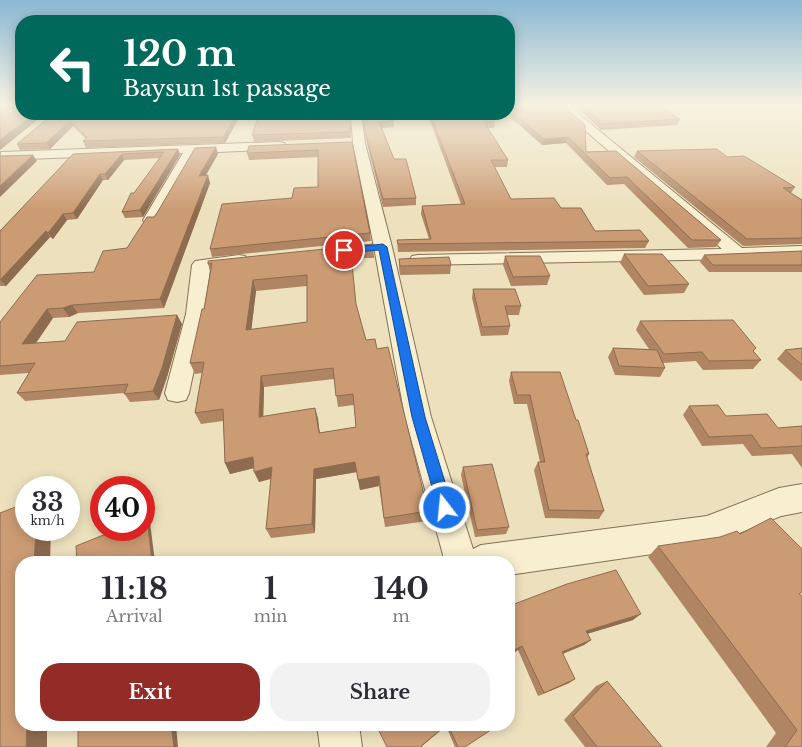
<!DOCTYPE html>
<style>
:root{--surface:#fff;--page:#f2f2f3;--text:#2b2b33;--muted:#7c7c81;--accent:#932b27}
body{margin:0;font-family:"Libre Baskerville",serif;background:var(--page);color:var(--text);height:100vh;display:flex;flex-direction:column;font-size:19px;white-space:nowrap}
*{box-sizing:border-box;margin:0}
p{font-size:16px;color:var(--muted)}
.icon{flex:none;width:28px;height:28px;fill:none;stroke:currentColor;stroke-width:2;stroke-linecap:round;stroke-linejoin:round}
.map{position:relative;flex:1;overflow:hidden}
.drawer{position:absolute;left:15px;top:556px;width:500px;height:175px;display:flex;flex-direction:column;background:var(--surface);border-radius:20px;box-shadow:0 2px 12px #0003}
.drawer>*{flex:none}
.guide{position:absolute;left:15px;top:15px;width:500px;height:105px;border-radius:20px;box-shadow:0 2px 12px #0003;background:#00695c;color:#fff;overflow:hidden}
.speed{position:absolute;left:15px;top:476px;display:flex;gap:10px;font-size:25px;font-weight:700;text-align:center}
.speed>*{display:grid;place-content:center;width:65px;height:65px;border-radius:50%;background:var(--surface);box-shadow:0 2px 12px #0003;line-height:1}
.speed small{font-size:12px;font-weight:400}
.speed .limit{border:8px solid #d22;background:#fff;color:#111}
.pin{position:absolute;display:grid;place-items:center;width:42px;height:42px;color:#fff;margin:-21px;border:2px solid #fff;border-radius:50%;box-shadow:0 1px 5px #0007}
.me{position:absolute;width:55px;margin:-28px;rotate:344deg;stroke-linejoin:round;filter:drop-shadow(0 0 4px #0008)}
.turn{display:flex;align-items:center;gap:18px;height:105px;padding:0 25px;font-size:22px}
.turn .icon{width:65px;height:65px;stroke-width:2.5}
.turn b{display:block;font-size:35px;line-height:42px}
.eta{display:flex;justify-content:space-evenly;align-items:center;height:85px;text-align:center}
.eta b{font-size:30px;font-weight:700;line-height:35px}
.primary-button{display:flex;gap:10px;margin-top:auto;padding:10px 25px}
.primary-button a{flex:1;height:58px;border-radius:20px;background:var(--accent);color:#fff;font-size:20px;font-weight:700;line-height:58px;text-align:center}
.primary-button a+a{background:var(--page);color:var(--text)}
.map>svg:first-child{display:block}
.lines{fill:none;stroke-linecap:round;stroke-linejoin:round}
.minor-casing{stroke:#847156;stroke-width:2}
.minor{fill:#f8eed0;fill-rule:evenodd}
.wall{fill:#af8563;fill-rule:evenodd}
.shaded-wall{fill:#8e6c50}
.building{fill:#cb9b73;stroke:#8e6c50;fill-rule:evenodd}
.route{fill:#1a73e8;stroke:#114b97}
</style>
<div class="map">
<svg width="802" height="747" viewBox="0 0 802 747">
<rect width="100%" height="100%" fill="#ede1bd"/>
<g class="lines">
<!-- minor casing -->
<g class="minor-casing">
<g id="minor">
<path d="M560 105H571L580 115 742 248 802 246V256L738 259 418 265 412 264 409 260 412 256 418 255 722 249 572 119Z"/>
<path d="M351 114H361L365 143 392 247 431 417 473 549 481 545 707 516 779 488 802 484V512L781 516 707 546 509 575V562H445L405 417 374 247 353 143Z"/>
<path d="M280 142 284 143 286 146 284 149 196 153 159 220 157 223H145L143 220 183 153 0 160 1 152Z"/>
<path d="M239 255 245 256 248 260 245 264 210 269 206 314 189 393 186 400 177 402 168 400 165 393 186 314 192 265 195 261Z"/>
<path d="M317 725H359L362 747H320Z"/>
</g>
</g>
<!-- minor -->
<use href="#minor" class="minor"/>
</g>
<!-- wall -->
<g class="wall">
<path d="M509 105H564L586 152 616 151 721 240 716 247 688 248 624 184 607 185 566 143 542 145 507 114H509Z"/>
<path d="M574 105H657L680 119 677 125 601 130Z"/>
<path d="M53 114H241L225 143 86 148 83 141 86 139 73 126 50 149 20 150 17 144Z"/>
<path d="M350 114 351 138 254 142 252 135Z"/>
<path d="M362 114H449L455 116 495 121 494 128H488L508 160 507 167H494L511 199 561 208 595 231 649 241 645 248 398 252 397 240 429 239 421 214 422 206 461 204 429 118 393 119 394 127 382 128 394 159 416 198V205L383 207 367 143Z"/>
<path d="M352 142 370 233 371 241 212 257 210 249 292 198 318 187V157L249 160 247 153Z"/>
<path d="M216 147 218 154 206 175 210 183 164 308 78 313 69 317 53 318 36 343 65 341 177 315 182 324 167 377 159 400 130 402 124 393 25 401 17 393 29 373 0 375V322L94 272 127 248 154 217Z"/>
<path d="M178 149 180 155 143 217 125 218 122 212 134 193 160 158 124 160 108 180H103L77 219 67 220 53 239 50 237 6 286H0V231L1 230 73 154Z"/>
<path d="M637 151 727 157 795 187 791 193 802 200V244L743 246 634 157Z"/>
<path d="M373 244 374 258H359L360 264 352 265 356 304 366 340 377 349 428 511 427 521 385 527 379 486 360 490 357 472 316 479 315 533 271 538 266 529 271 479 259 482 254 468 230 474 225 463 223 421 201 424 195 413 202 373 195 374 190 363 204 309 210 271 208 264ZM307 286V322L251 330 256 291ZM334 379 338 407 354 405 356 427 320 433 315 408 263 417 264 387Z"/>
<path d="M802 251V272H709L700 262 704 255Z"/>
<path d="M624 254 689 284 684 293 644 295 620 263Z"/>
<path d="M505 256 550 276 547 285 511 286 503 265Z"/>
<path d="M399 259 451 265 450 274 400 275 399 268Z"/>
<path d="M473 289 521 306 519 315H507L510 326 508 335 481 336 472 298Z"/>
<path d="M640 321 754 352 761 360 753 369 703 370 696 361 663 363 665 368 660 377 615 375 608 357 613 348 649 349 636 330Z"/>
<path d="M802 348V381H801L777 359 785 350Z"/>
<path d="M511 372 589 454 587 458 604 511 599 519 545 518 534 470 538 462H540L527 404H514L509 381Z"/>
<path d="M689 406 726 416 778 428 802 426V468L792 454 752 456 743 444 702 446 683 415Z"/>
<path d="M463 467 509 527 506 534 475 537 461 475Z"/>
<path d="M658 546 799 594 802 747H766L776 733 648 557Z"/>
<path d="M509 606 633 620 587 634 591 640 584 645 563 654 569 683 538 696 518 650 509 656Z"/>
<path d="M607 681 662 747H585L564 720 596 686Z"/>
<path d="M376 725H493L465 747H455L446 726Z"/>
</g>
<!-- shaded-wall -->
<g class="shaded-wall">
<path d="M35 114H45L0 150V140Z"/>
<path d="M237 114H241L225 143 223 137Z"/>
<path d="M70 121 73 126 50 149 46 143Z"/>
<path d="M568 137 566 143 542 145 544 139Z"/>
<path d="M216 147 218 154 201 183 199 176Z"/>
<path d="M178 149 180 155 143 217 140 210Z"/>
<path d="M122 154 124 160 108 180 105 174Z"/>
<path d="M33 155 37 161 0 197V186Z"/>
<path d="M100 174 103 180 77 219 73 213Z"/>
<path d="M208 175 210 183 164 308 160 299Z"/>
<path d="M63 214 67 220 53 239 48 233Z"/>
<path d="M46 231 50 237 6 286 0 280Z"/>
<path d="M253 280 256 291 250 341 246 330Z"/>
<path d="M72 305 78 313 69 317 63 308Z"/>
<path d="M47 309 53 318 29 353 22 344Z"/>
<path d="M177 315 182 324 167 377 159 400 153 391Z"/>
<path d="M261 376 264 387 263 428 259 417Z"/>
<path d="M315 408 318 418 321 444 319 433Z"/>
<path d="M253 457 258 467 230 474 225 463Z"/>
<path d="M355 462 357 472 316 479 315 533 312 524 314 469Z"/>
<path d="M272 467 276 477 259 482 254 472Z"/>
<path d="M379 476V486L360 490 358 480Z"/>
<path d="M147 518 150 522 155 562H152Z"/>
<path d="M36 530H51L50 562H34Z"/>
<path d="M641 614 633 620 580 636 586 631Z"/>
<path d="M591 640 584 645 556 656 562 652Z"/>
<path d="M522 646 518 650 509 656V653Z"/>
<path d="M575 679 569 683 538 696 544 693Z"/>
<path d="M27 725H47V747H26Z"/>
<path d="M171 725H176L178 747H174Z"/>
<path d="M446 725H447L446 726 421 747H420Z"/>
</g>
<!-- building -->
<g class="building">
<path d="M0 105H21V114H35L0 140Z"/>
<path d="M509 105H564L572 114 585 125 586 152 616 151 721 240H692L627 177 610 178 568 137 544 139 509 109Z"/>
<path d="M582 105H657L680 119 603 124Z"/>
<path d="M53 114H237L223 137 83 141 87 137 70 121 46 143 17 144Z"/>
<path d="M259 114H350V132L252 135Z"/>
<path d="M363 114H391L394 121 379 122 394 159H406L416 198 383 199 366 136Z"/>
<path d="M430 114H449L455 116 458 114H492L495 121 484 122 508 160H491L511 199 554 198 561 208H581L595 231 640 230 649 241 398 244 397 240 431 239 422 206 465 204Z"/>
<path d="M352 142 370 233 210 249 222 204 292 198 294 188 318 187V150L247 153 249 146Z"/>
<path d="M216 147 199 176 208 175 160 299 72 305 63 308 47 309 22 344 65 341 77 322 177 315 162 368 153 391 124 394 128 384 17 393 35 363 0 366V322L37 275 94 272 103 251 127 248 147 217H154L157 213 195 148Z"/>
<path d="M178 149 140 210 122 212 131 193H134L164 152 122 154 105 174H100L73 213 63 214 48 233 46 231 0 280V231L1 230 73 154Z"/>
<path d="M717 149 727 157 744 156 795 187 783 188 802 200V238L747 239 637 151Z"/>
<path d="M33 155 0 186V156Z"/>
<path d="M373 244V247L358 248 359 253 351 254 356 304 366 340 375 339 377 349 388 347 428 511 384 518 379 476 358 480 355 462 314 469 312 524 266 529 272 467 254 472 253 457 225 463 223 409 195 413 204 362 190 363 202 309H204L212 263 208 264V261ZM307 275V322L246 330 253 280ZM333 368 336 396 353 394 356 427 319 433 315 408 259 417 261 376Z"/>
<path d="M802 251V265H713L704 255Z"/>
<path d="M624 254H662L689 284 648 286Z"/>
<path d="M505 256H540L550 276 513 277Z"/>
<path d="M449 257 451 265 400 266 399 259Z"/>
<path d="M473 289H515L521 306H505L510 326 482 327Z"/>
<path d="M733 320 756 348 753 351 761 360 709 361 702 352 664 354 640 321Z"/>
<path d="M613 348 657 350 665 368 619 366Z"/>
<path d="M802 348V365L785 350Z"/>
<path d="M511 372H560L576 420H578L589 454H586L604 511 549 510 538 462H545L530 395H517Z"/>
<path d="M718 405 726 416 767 414 778 428 802 426V446L761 448 752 435 709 437 689 406Z"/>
<path d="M492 464 509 527 477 530 463 467Z"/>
<path d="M26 503V530H36L34 562H21V725H27L26 747H0V513Z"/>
<path d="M147 518 152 562H77L76 546 116 530H144V519Z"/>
<path d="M771 518 802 549V592L799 594 802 596V747H785L797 730 658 546 720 537 737 531 740 534Z"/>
<path d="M616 570 641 614 586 631 591 640 562 652 575 679 544 693 522 646 509 653V606L567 584Z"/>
<path d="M607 681 662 747H597L573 716Z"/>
<path d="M78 725H171L174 747H78Z"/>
<path d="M376 725H446L420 747H387Z"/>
<path d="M448 725H493L494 728 465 747H458Z"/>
</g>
<!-- sky -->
<linearGradient id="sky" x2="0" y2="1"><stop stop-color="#8bb8d4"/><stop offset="0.5" stop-color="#f7f2e1"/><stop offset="1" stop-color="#f7f2e1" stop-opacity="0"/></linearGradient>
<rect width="802" height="210" fill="url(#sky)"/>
<!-- route -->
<path class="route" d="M383 244 387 247 425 417 453 508 450 513 445 515 440 513 438 508 412 417 379 250 344 253 340 250 344 248Z"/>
</svg>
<div class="speed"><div>33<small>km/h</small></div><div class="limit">40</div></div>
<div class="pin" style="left:344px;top:250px;background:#d93025"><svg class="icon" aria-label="arrive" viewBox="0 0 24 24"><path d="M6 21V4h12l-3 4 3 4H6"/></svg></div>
<svg class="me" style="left:445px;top:508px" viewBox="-20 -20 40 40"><circle r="17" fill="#1a73e8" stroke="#fff" stroke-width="3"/><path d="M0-11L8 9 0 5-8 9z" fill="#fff"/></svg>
<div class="guide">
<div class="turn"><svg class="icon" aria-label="left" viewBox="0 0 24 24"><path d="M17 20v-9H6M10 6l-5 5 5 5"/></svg><div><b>120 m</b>Baysun 1st passage</div></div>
</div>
<section class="drawer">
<div class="eta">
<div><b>11:18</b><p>Arrival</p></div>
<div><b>1</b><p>min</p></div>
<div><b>140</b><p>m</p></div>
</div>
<div class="primary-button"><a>Exit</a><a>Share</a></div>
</section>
</div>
